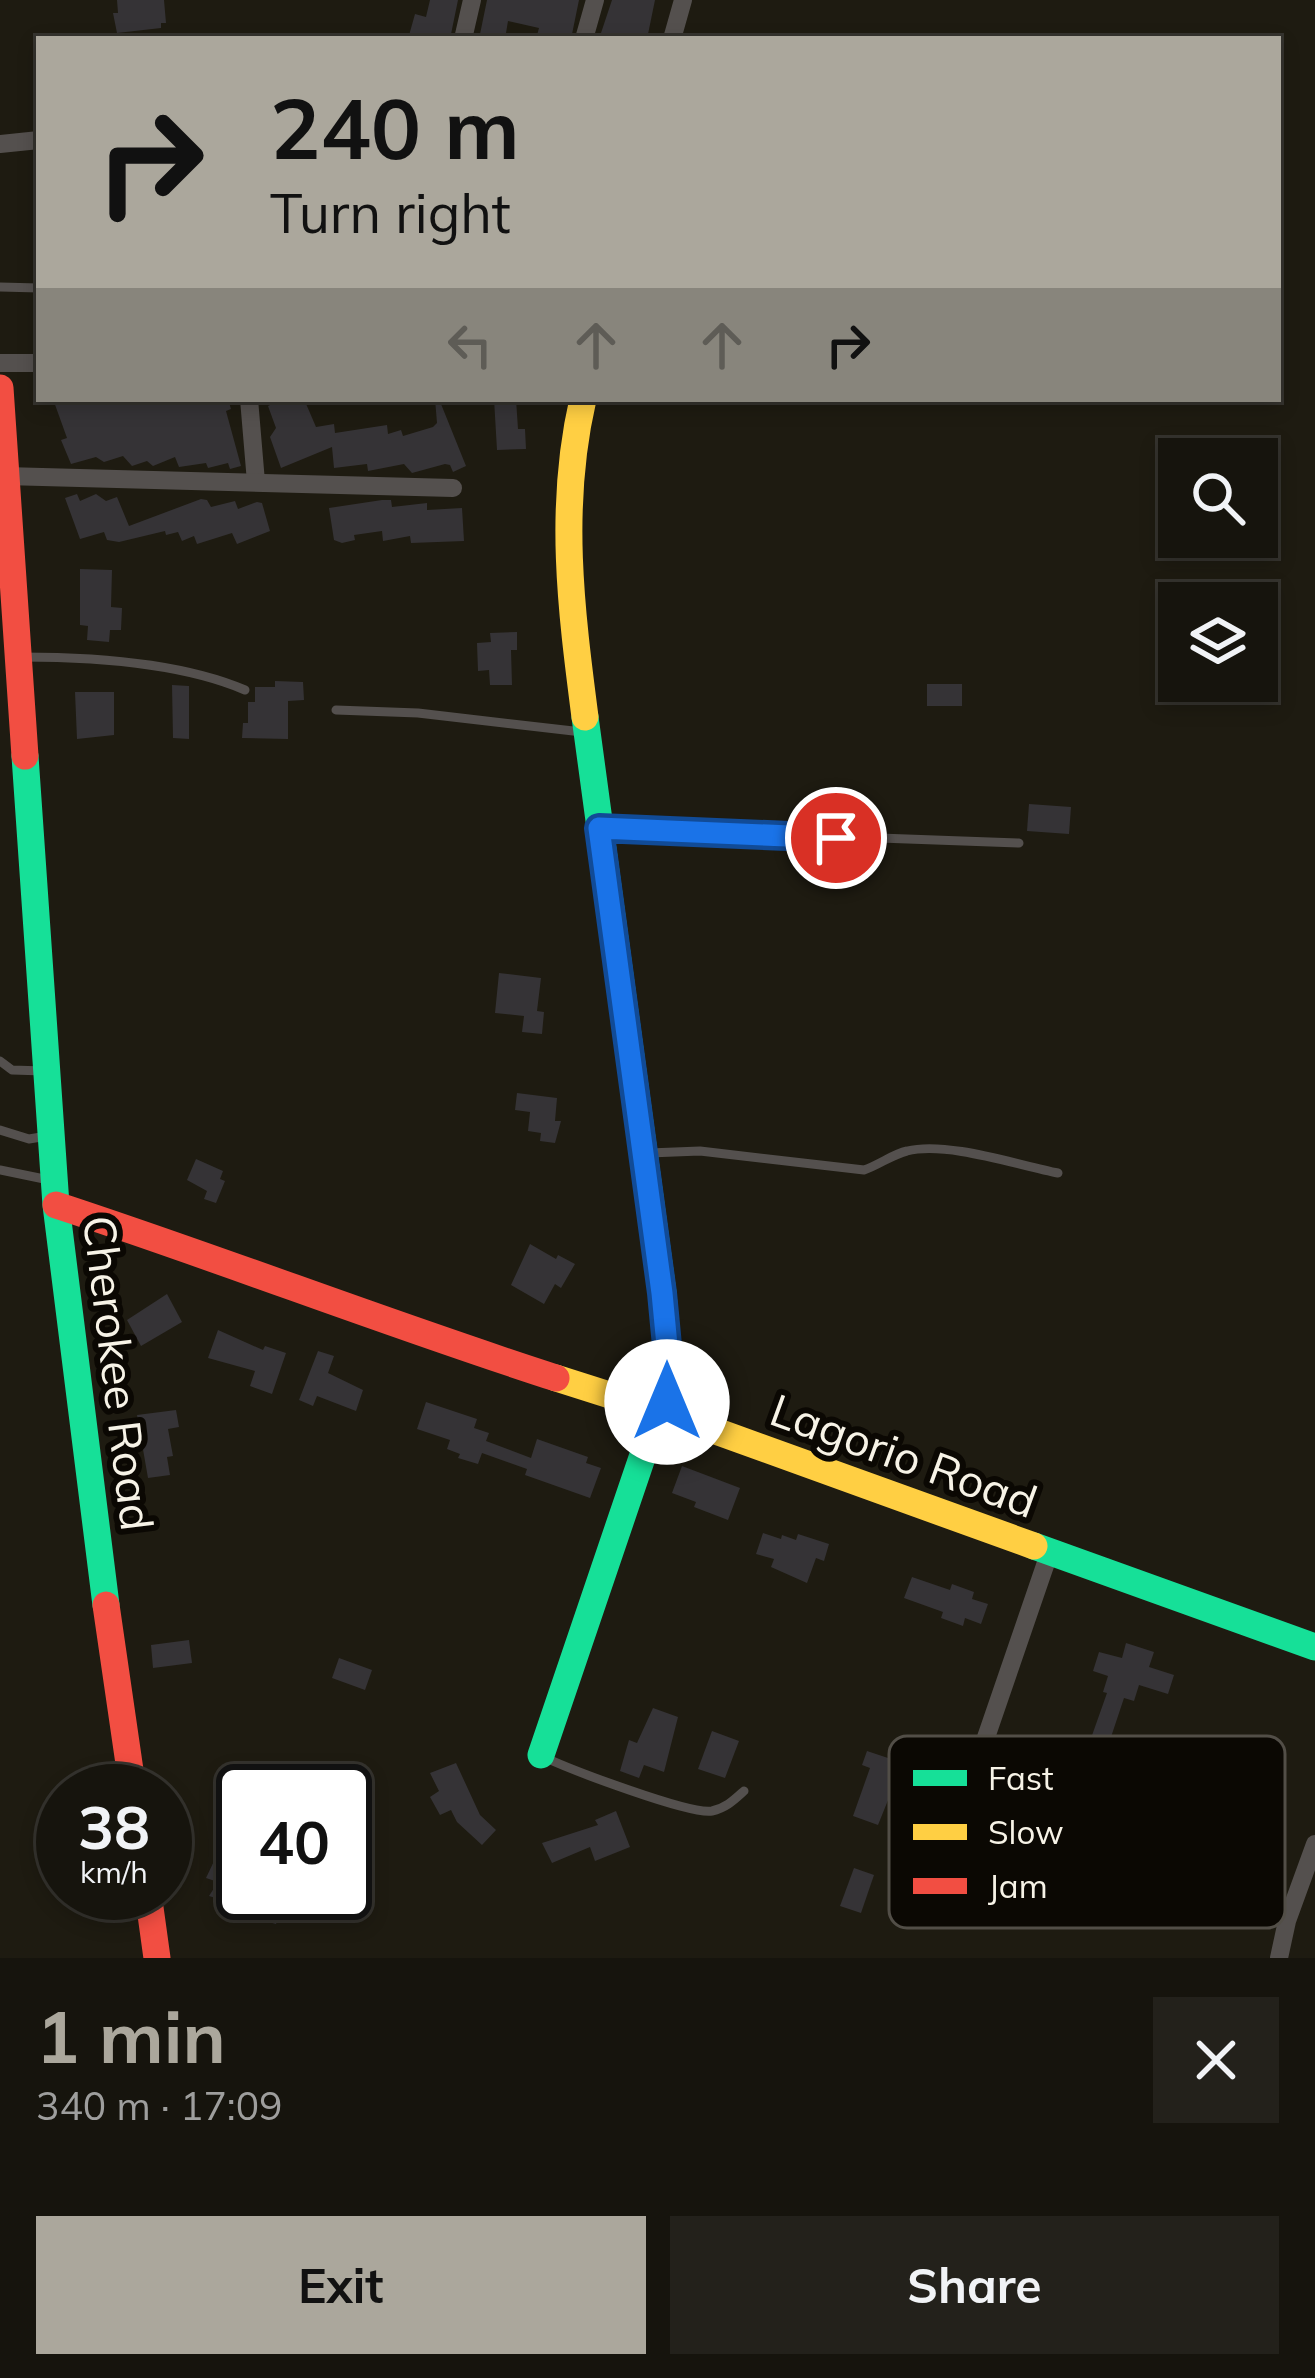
<!DOCTYPE html>
<meta charset="utf-8">
<style>
:root{--surface:#16140d;--page:#23211b;--text:#f1f3f6;--muted:#9e9e9d;--line:#35332e;--accent:#aba79c}
body{margin:0;font-family:Mulish,sans-serif;background:var(--page);color:var(--text);height:100vh;display:flex;flex-direction:column;font-size:45px;white-space:nowrap}
*{box-sizing:border-box;margin:0}
p{font-size:39px;color:var(--muted)}
.icon{flex:none;width:66px;height:66px;fill:none;stroke:currentColor;stroke-width:2;stroke-linecap:round;stroke-linejoin:round}
.map{position:relative;height:1958px;overflow:hidden}
.sheet{display:flex;flex-direction:column;background:var(--surface);flex:1}
.sheet>*{flex:none}
.hud{position:absolute;left:36px;top:36px;width:1245px;height:366px;border-radius:0px;box-shadow:0 6px 18px #0003,0 0 0 3px var(--line);background:#aba79c;color:#111;overflow:hidden}
.controls{position:absolute;left:1158px;top:438px;display:grid;gap:24px}
.controls a{display:grid;place-items:center;width:120px;height:120px;border-radius:0px;background:var(--surface);box-shadow:0 6px 18px #0003,0 0 0 3px var(--line);font-size:60px}
.speed{position:absolute;left:36px;top:1764px;display:flex;gap:24px;font-size:60px;font-weight:700;text-align:center}
.speed>*{display:grid;place-content:center;width:156px;height:156px;border-radius:50%;background:var(--surface);box-shadow:0 6px 18px #0003,0 0 0 3px var(--line);line-height:1}
.speed small{font-size:30px;font-weight:400}
.speed .limit{border:6px solid #111;border-radius:18px;background:#fff;color:#111}
.pin{position:absolute;display:grid;place-items:center;width:102px;height:102px;color:#fff;margin:-51px;border:6px solid #fff;border-radius:50%;box-shadow:0 3px 12px #0007}
.me{position:absolute;width:132px;margin:-66px;rotate:0deg;stroke-linejoin:round;filter:drop-shadow(0 0 9px #0008)}
.turn{display:flex;align-items:center;gap:42px;height:252px;padding:0 36px;font-size:54px}
.turn .icon{width:156px;height:156px;stroke-width:2.5}
.turn b{display:block;font-size:84px;line-height:102px}
.lanes{display:flex;align-items:center;height:114px;padding:0 36px;background:#0003;justify-content:center;gap:60px;direction:ltr}
.lanes .off{opacity:.35}
.round{display:grid;place-items:center;flex:none;width:126px;height:126px;border-radius:0px;background:var(--page)}
.overview{display:flex;align-items:center;justify-content:space-between;height:204px;padding:0 36px}
h1{font-size:72px;font-weight:700;line-height:90px;color:var(--accent)}
.primary-button{display:flex;gap:24px;margin-top:auto;padding:24px 36px}
.primary-button a{flex:1;height:138px;border-radius:0px;background:var(--accent);color:#111;font-size:48px;font-weight:700;line-height:138px;text-align:center}
.primary-button a+a{background:var(--page);color:var(--text)}
.map>svg:first-child{display:block}
.building{fill:#353336}
.lines{fill:none;stroke-linecap:round;stroke-linejoin:round}
.lane{stroke:#54504e;stroke-width:9}
.street{stroke:#54504e;stroke-width:18}
.fast{stroke:#16e098;stroke-width:27}
.slow{stroke:#ffcf43;stroke-width:27}
.jam{stroke:#f24e42;stroke-width:27}
.route-casing{stroke:#114b97;stroke-width:30}
.route{stroke:#1a73e8;stroke-width:21}
.labels{text-anchor:middle;dominant-baseline:central;stroke-width:12;stroke-linejoin:round;paint-order:stroke}
.street-label{font-size:45px;fill:#f7f3e7;stroke:#0b0803}
.key{fill:#0b0803;stroke:#524e47;stroke-width:3}
.key-label{font-size:33px;fill:#f7f3e7}
</style>
<div class="map">
<svg width="1315" height="1958" viewBox="0 0 1315 1958">
<rect width="100%" height="100%" fill="#1e1b11"/>
<!-- building -->
<g class="building">
<path d="M117 0H164L166 23H161V28L117 33 113 13H118Z"/>
<path d="M430 0H458L450 39H408L415 14 426 17Z"/>
<path d="M487 0H579L571 39H536L539 28 508 21 505 39H479Z"/>
<path d="M612 0H655L647 39H599Z"/>
<path d="M53 399H228L231 409 226 411 241 466 230 469 228 463 208 468 206 463 179 467 175 457 153 466 147 461 132 466 123 456 104 462 96 457 71 464 61 440 67 438Z"/>
<path d="M282 399H304L316 427 334 424 335 433 387 425 388 434 401 430 403 436 433 427 437 423 435 399H439L466 466 453 472 450 465 445 464 412 473 404 464 368 471 367 464 334 468 332 447 281 468 270 437 276 428 268 406Z"/>
<path d="M494 399H516L518 429H525L526 449 497 450Z"/>
<path d="M77 494 80 501 96 494 106 501 117 497 129 526 201 499 207 500 211 507 235 501 238 509 257 502 262 503 270 531 237 544 232 533 197 544 194 536 182 541 178 532 166 535 165 531 119 542 107 540 104 532 80 539 65 498Z"/>
<path d="M382 500H391L392 507 427 503V510L462 508 464 541 411 543 410 536 383 541 382 531 354 535 355 540 342 543 334 540 329 508Z"/>
<path d="M80 569 112 570 111 607 122 608 121 630H110L109 642 87 640 88 626 80 625Z"/>
<path d="M517 632V650H511L512 685H490L489 670 478 671 477 643 491 642 490 633Z"/>
<path d="M275 681 303 682 304 700 288 701V739L242 738 243 723H248V702H255V687H275Z"/>
<rect x="927" y="684" width="35" height="22"/>
<path d="M172 685 189 686V739L173 738Z"/>
<path d="M75 692H114V735L77 739Z"/>
<path d="M1029 804 1071 807 1069 834 1027 831Z"/>
<path d="M499 973 541 978 537 1011 544 1012 542 1034 522 1032 524 1016 495 1013Z"/>
<path d="M517 1093 557 1098 555 1121H561L555 1143 540 1141 541 1133 528 1131 530 1112 515 1110Z"/>
<path d="M196 1159 223 1171 220 1179 225 1181 216 1203 204 1199 207 1191 187 1180Z"/>
<path d="M530 1244 556 1259 558 1255 575 1264 561 1288 555 1284 544 1304 511 1285Z"/>
<path d="M167 1294 182 1322 141 1346 127 1320Z"/>
<path d="M218 1330 263 1350 265 1346 286 1353 272 1394 250 1386 255 1371 208 1358Z"/>
<path d="M318 1351 334 1356 328 1373 363 1390 356 1411 317 1396 313 1406 299 1400Z"/>
<path d="M426 1402 477 1419 474 1428 489 1433 486 1441 531 1458 537 1439 588 1457 586 1463 601 1468 590 1498 525 1475 527 1469 482 1453 478 1464 458 1458 460 1454 447 1449 450 1440 417 1429Z"/>
<path d="M176 1410 179 1427 168 1429 173 1456 167 1457 170 1475 148 1478 137 1415Z"/>
<path d="M682 1466 740 1488 728 1520 694 1507 696 1502 672 1493Z"/>
<path d="M763 1533 781 1539 782 1535 796 1540 798 1534 829 1544 824 1561 816 1558 807 1583 771 1567 774 1559 756 1554Z"/>
<path d="M912 1577 950 1590 952 1584 974 1592 972 1599 988 1604 981 1624 965 1618 963 1626 941 1618 943 1612 904 1598Z"/>
<path d="M189 1640 192 1663 153 1668 151 1645Z"/>
<path d="M1126 1643 1154 1652 1149 1667 1174 1675 1168 1694 1139 1685 1134 1701 1124 1698 1107 1749 1135 1760 1129 1775 1084 1758 1107 1693 1103 1692 1108 1676 1093 1671 1099 1652 1122 1658Z"/>
<path d="M339 1658 372 1670 365 1690 332 1678Z"/>
<path d="M653 1708 678 1717 664 1772 644 1765 639 1778 620 1771 629 1740 637 1743Z"/>
<path d="M712 1731 739 1741 725 1778 698 1769Z"/>
<path d="M867 1751 903 1763 878 1825 853 1816 870 1768 862 1765Z"/>
<path d="M274 1762 316 1778 311 1791H293L267 1781Z"/>
<path d="M456 1763 480 1815 496 1830 482 1845 457 1822 451 1810 440 1815 430 1797 439 1791 430 1773Z"/>
<path d="M616 1811 630 1847 595 1861 590 1847 552 1863 542 1843 598 1825 595 1820Z"/>
<path d="M225 1838 243 1843V1893L284 1902 276 1924 230 1912 232 1903 209 1896 218 1882 206 1878Z"/>
<path d="M854 1868 874 1875 861 1913 840 1906Z"/>
</g>
<g class="lines">
<!-- lane -->
<g class="lane">
<path d="M0 287 39 288"/>
<path d="M22 657C90 657 182 663 245 690"/>
<path d="M336 710 418 713 582 732"/>
<path d="M605 828 1019 843"/>
<path d="M0 1061 12 1070 44 1071"/>
<path d="M0 1130 29 1139 47 1136"/>
<path d="M649 1153 700 1151 864 1170C879 1165 893 1154 907 1151 947 1141 1017 1165 1058 1173"/>
<path d="M0 1170 49 1180"/>
<path d="M546 1758C572 1770 690 1815 712 1811 726 1808 734 1800 744 1791"/>
</g>
<!-- street -->
<g class="street">
<path d="M463 39 472 0"/>
<path d="M584 39 595 0"/>
<path d="M672 39 683 0"/>
<path d="M0 144 39 140"/>
<path d="M0 363H39"/>
<path d="M249 399 256 482"/>
<path d="M5 476 453 488"/>
<path d="M959 1816 1050 1551"/>
<path d="M1279 1958 1287 1921 1315 1844"/>
</g>
<!-- fast -->
<g class="fast">
<path d="M25 756 56 1205 106 1605"/>
<path d="M1034 1546 1315 1647"/>
<path d="M541 1755 646 1446 667 1402 670 1377 663 1293 585 717"/>
</g>
<!-- slow -->
<g class="slow">
<path d="M583 399C558 507 571 609 585 717"/>
<path d="M556 1378 663 1412 1034 1546"/>
</g>
<!-- jam -->
<g class="jam">
<path d="M0 388 25 756"/>
<path d="M56 1205C224 1260 388 1324 556 1378"/>
<path d="M106 1605 133 1791"/>
<path d="M148 1893 157 1958"/>
</g>
</g>
<g class="lines">
<!-- route casing -->
<g class="route-casing">
<path id="route" d="M667 1402 670 1377 662 1293 599 828 836 838"/>
</g>
<!-- route -->
<use href="#route" class="route"/>
</g>
<g class="labels">
<!-- street labels -->
<g class="street-label">
<text transform="translate(119 1373) rotate(83)">Cherokee Road</text>
<text transform="translate(904 1455) rotate(20)">Lagorio Road</text>
</g>
</g>
<!-- legend -->
<rect x="889" y="1736" width="396" height="192" rx="18" class="key"/>
<rect x="913" y="1770" width="54" height="16" fill="#16e098"/>
<rect x="913" y="1824" width="54" height="16" fill="#ffcf43"/>
<rect x="913" y="1878" width="54" height="16" fill="#f24e42"/>
<g class="key-label">
<text x="988" y="1790">Fast</text>
<text x="988" y="1844">Slow</text>
<text x="988" y="1898">Jam</text>
</g>
</svg>
<div class="controls">
<a><svg class="icon" aria-label="search" viewBox="0 0 24 24"><circle cx="10" cy="10" r="6"/><path d="M15 15l6 6"/></svg></a>
<a><svg class="icon" aria-label="layers" viewBox="0 0 24 24"><path d="M12 4l9 5-9 5-9-5zM3 14l9 5 9-5"/></svg></a>
</div>
<div class="speed"><div>38<small>km/h</small></div><div class="limit">40</div></div>
<div class="pin" style="left:836px;top:838px;background:#d93025"><svg class="icon" aria-label="arrive" viewBox="0 0 24 24"><path d="M6 21V4h12l-3 4 3 4H6"/></svg></div>
<svg class="me" style="left:667px;top:1402px" viewBox="-20 -20 40 40"><circle r="19" fill="#fff"/><path d="M0-13L10 11 0 6-10 11z" fill="#1a73e8"/></svg>
<div class="hud">
<div class="turn"><svg class="icon" aria-label="right" viewBox="0 0 24 24"><path d="M7 20v-9h11M14 6l5 5-5 5"/></svg><div><b>240 m</b>Turn right</div></div>
<div class="lanes"><svg class="icon off" aria-label="left" viewBox="0 0 24 24"><path d="M17 20v-9H6M10 6l-5 5 5 5"/></svg><svg class="icon off" aria-label="ahead" viewBox="0 0 24 24"><path d="M12 20V5M6 11l6-6 6 6"/></svg><svg class="icon off" aria-label="ahead" viewBox="0 0 24 24"><path d="M12 20V5M6 11l6-6 6 6"/></svg><svg class="icon" aria-label="right" viewBox="0 0 24 24"><path d="M7 20v-9h11M14 6l5 5-5 5"/></svg></div>
</div>
</div>
<section class="sheet">
<div class="overview"><div><h1>1 min</h1><p>340 m · 17:09</p></div><a class="round"><svg class="icon" aria-label="close" viewBox="0 0 24 24"><path d="M6 6l12 12M18 6L6 18"/></svg></a></div>
<div class="primary-button"><a>Exit</a><a>Share</a></div>
</section>
